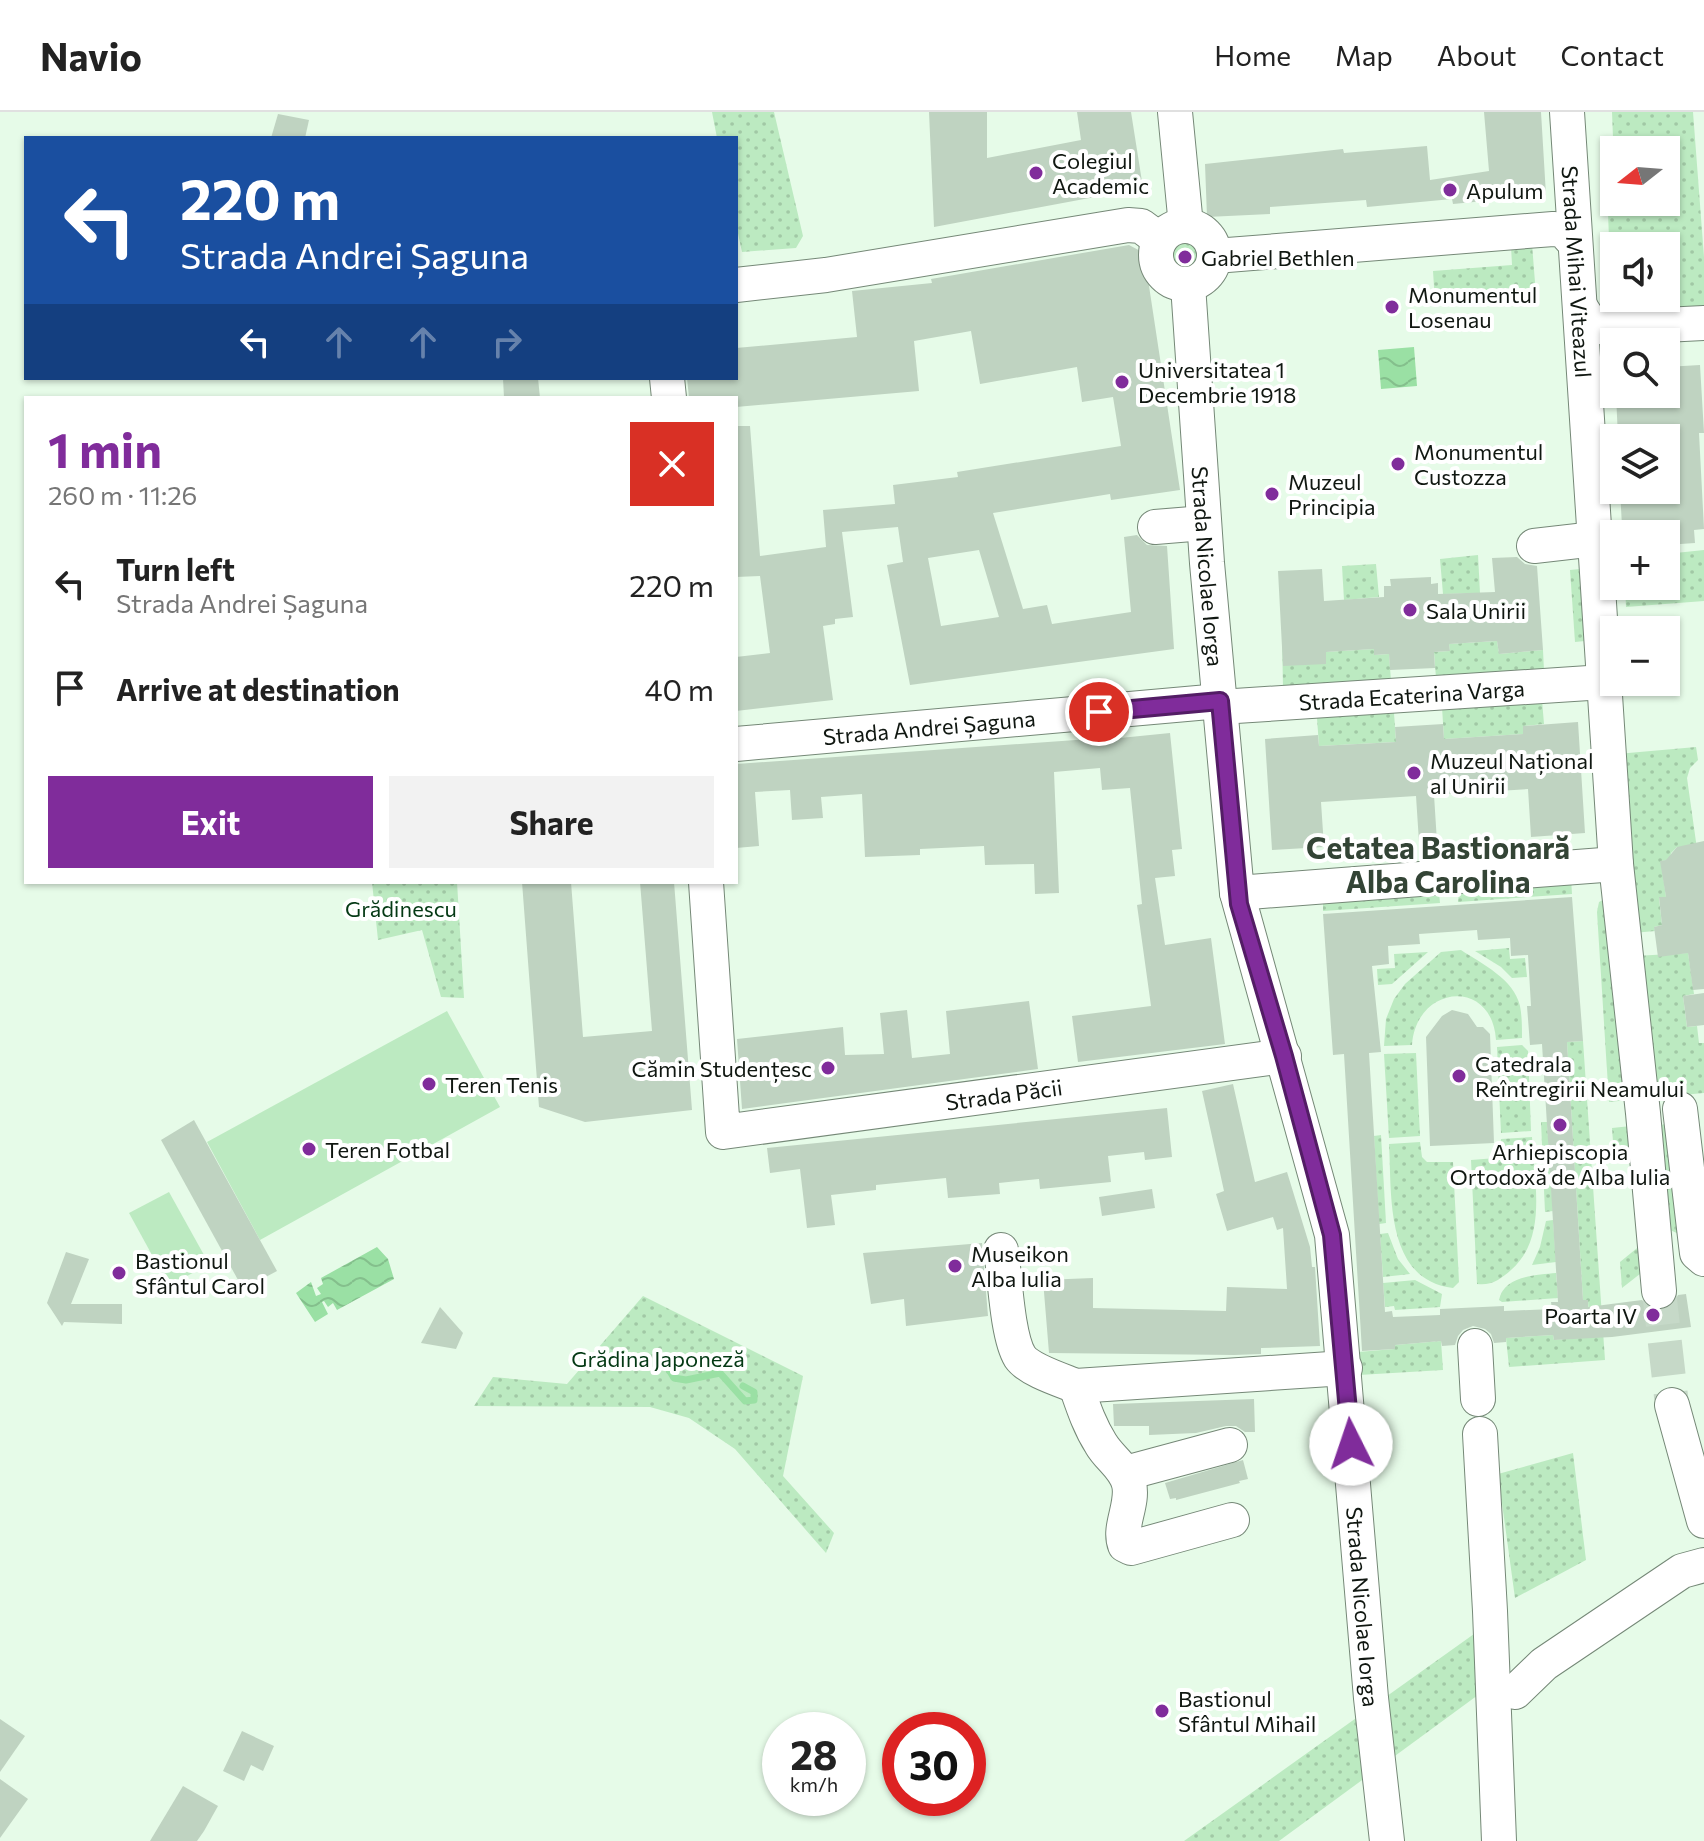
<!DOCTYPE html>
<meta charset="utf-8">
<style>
:root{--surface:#fff;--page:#f2f2f2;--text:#222;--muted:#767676;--line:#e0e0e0;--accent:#802c9b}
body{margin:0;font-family:Commissioner,sans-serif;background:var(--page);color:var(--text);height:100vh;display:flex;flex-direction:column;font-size:30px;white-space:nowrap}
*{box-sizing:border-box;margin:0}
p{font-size:26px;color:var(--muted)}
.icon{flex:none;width:44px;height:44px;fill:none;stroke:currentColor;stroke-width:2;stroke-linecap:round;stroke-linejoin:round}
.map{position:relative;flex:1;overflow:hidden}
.details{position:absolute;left:24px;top:284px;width:714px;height:488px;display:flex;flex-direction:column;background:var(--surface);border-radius:0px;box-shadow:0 2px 6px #0004}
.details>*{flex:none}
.banner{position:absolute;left:24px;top:24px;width:714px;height:244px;border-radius:0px;box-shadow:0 2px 6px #0004;background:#1a4fa0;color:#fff;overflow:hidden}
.needle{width:52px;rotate:253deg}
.buttons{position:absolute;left:1600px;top:24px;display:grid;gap:16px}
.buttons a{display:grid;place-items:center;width:80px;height:80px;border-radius:0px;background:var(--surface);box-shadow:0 2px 6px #0004;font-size:40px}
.speed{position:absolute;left:762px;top:1600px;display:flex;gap:16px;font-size:40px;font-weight:700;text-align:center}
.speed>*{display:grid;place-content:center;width:104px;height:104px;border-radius:50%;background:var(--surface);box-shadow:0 2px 6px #0004;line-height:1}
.speed small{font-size:20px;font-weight:400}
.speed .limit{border:12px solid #d22;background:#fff;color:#111}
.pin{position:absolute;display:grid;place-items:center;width:68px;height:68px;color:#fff;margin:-34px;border:4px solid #fff;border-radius:50%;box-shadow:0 2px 8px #0007}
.me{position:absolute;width:88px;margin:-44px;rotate:356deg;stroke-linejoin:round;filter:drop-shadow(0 0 6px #0008)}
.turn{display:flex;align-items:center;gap:28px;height:168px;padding:0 24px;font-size:36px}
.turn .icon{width:104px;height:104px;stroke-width:2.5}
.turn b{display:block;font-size:56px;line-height:68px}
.lanes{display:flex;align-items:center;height:76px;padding:0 24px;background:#0003;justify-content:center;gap:40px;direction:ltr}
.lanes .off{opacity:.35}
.round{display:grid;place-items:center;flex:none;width:84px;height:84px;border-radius:0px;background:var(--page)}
.headline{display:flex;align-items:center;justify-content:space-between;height:136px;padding:0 24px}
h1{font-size:48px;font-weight:700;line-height:60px;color:var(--accent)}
.action{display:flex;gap:16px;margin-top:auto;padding:16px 24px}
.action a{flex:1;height:92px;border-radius:0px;background:var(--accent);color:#fff;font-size:32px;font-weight:700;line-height:92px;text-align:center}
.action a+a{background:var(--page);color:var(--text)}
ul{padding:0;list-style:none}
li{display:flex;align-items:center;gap:24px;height:104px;padding:0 24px}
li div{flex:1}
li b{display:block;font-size:30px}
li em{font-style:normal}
header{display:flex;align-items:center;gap:48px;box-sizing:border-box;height:112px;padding:0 40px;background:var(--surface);border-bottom:2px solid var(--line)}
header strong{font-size:38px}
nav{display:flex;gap:44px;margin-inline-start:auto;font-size:28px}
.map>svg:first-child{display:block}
.green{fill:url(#green-dots);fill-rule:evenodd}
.pitch{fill:#bceac1}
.water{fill:url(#water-waves)}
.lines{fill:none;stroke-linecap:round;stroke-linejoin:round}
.stream{stroke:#9ae0a4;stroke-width:7}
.building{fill:#bfd3c1;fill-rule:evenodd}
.minor-tunnel{stroke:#c6d9c8;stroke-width:34;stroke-dasharray:34 17;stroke-linecap:butt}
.minor-casing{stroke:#758877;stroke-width:36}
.minor{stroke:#fff;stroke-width:34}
.route-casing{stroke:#531d65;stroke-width:20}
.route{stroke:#802c9b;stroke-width:14}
.poi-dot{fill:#802c9b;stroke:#fff;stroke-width:3}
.labels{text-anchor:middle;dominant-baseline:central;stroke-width:8;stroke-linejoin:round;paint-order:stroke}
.poi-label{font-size:22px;fill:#101711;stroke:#fff;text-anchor:start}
.street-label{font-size:22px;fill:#101711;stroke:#fff}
.park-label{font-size:22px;fill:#043914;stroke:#fff}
.district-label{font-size:30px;font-weight:bold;fill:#334435;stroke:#fff}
</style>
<header>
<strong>Navio</strong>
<nav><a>Home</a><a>Map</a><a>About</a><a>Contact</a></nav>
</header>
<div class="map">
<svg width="1704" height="1729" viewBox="0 0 1704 1729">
<defs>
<pattern id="green-dots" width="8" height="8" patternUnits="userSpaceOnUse" patternTransform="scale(2)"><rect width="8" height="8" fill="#bceac1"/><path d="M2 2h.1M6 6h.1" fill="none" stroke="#a1c8a5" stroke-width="1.8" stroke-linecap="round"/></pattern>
<pattern id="water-waves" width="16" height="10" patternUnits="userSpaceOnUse" patternTransform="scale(2)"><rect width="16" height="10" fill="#9ae0a4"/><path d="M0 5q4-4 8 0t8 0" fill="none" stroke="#84bf8c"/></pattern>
</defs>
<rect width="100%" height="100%" fill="#e6fbe8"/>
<!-- green -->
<g class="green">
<path d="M712 0H774L803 124 796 136 742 140 736 112V26H717Z"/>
<path d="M1612 0H1693L1704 145V199L1612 203 1608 101H1616V90H1666V38H1614V52ZM1614 134H1666V186H1614Z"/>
<circle cx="1186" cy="144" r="15"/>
<path d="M1532 132 1536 183 1435 190 1433 159 1512 153 1511 134Z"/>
<path d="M1704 438V489L1626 495 1625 474H1666V442Z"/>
<path d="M1478 443 1480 481 1443 482 1440 447Z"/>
<path d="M1376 452 1379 485 1344 488 1342 454Z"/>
<path d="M1580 457 1585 529 1575 530 1570 458Z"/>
<path d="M1282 523 1326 552V540L1374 537V543L1389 542 1391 569 1283 576Z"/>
<path d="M1497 529 1499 542 1543 538 1544 559 1436 566 1434 540 1450 539 1449 532Z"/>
<path d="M1542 588 1544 612 1523 614V622L1444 627 1442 595Z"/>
<path d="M1394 601 1396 630 1319 634 1317 606Z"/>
<path d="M1696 635 1698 648 1690 656 1687 666 1698 744 1677 735 1671 741 1670 748 1661 749 1666 785 1659 786 1662 813 1654 815 1655 819 1633 821 1617 642Z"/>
<path d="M1571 767 1572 782 1458 790 1459 779Z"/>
<path d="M372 770H457L464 886 441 885 422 818 378 828Z"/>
<path d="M1439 781 1440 791 1323 799V785Z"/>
<path d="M1605 787 1628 988 1609 990 1597 800 1599 790Z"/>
<path d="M1509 836 1510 847 1525 846 1527 865 1512 866 1501 855 1475 839Z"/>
<path d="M1461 838C1482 852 1514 867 1520 894 1522 904 1522 916 1522 926L1496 928C1492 865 1416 873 1412 933L1384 934 1386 907 1394 887 1405 872 1441 840Z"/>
<path d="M1428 840 1392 872 1378 873 1377 857 1395 856 1394 842Z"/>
<path d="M1688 841 1694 882 1683 884 1687 915 1697 914 1699 931H1704V981L1648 986 1635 844Z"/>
<path d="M1583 929 1605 1248 1509 1255 1506 1226 1553 1223 1554 1228 1590 1225 1588 1189 1583 1188 1567 930Z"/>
<path d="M1522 933 1528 939 1531 1019 1501 1021 1497 935Z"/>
<path d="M1416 941 1420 1024 1389 1026 1384 942Z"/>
<path d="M1541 1010H1547L1553 1099 1545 1100Z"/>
<path d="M1666 1011 1688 1126 1670 1118 1660 1014Z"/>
<path d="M1631 1014 1633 1042 1614 1043 1612 1016Z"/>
<path d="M1381 1023 1386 1111 1379 1112 1374 1024Z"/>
<path d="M1532 1025C1534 1069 1548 1126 1511 1158 1501 1167 1491 1174 1477 1172L1471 1048 1496 1046 1500 1041 1501 1027Z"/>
<path d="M1420 1030 1422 1045 1427 1050H1453L1459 1170 1453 1176C1384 1168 1392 1081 1389 1032Z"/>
<path d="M1553 1108 1556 1150 1532 1153 1540 1135 1546 1109Z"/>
<path d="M1388 1121 1398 1147 1410 1162 1383 1165 1380 1122Z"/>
<path d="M1642 1132 1645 1158 1622 1176 1620 1150Z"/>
<path d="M1556 1161 1558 1186 1502 1190 1499 1188C1504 1164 1536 1163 1556 1161Z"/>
<path d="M1415 1168 1442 1182 1440 1195 1395 1198 1394 1194 1385 1195 1383 1171Z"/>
<path d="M643 1184 803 1264 783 1364 834 1421 826 1441 735 1337 689 1306 650 1295 474 1294 493 1265 567 1272Z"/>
<path d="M1441 1229 1443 1258 1359 1263 1358 1240 1394 1237 1395 1233Z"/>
<path d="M1573 1341 1586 1448 1515 1486 1498 1362Z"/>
<path d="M1488 1512 1508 1561 1279 1729H1184Z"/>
</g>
<!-- pitch -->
<g class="pitch">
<path d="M447 899 500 995 260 1128 207 1030Z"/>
<path d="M169 1080 209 1152 169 1174 129 1101Z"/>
</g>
<!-- water -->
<g class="water">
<path d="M1414 235 1417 274 1381 277 1378 238Z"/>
<path d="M377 1135 388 1147 394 1167 337 1198 333 1191 328 1195 324 1189 322 1190 328 1202 315 1210 296 1181 311 1170 316 1184 321 1182 317 1176 323 1172 321 1166Z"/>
</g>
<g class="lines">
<!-- stream -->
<path class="stream" d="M720 1261C704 1251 689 1240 671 1249L668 1256 674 1266 686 1268 720 1261 745 1289 754 1288V1280L743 1274"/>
</g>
<!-- building -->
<g class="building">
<path d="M929 0H987V46L1081 28 1077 0H1131L1143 76 934 115Z"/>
<path d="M1484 0H1541L1546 83 1453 92 1452 87 1367 95 1366 88 1270 95V102L1207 105 1205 52 1343 37 1344 41 1427 34 1430 68 1489 59Z"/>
<path d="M278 2 309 8 305 26H271Z"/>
<path d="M1129 133 1144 141 1180 378 1111 388 1110 382 993 401 1023 497 1047 493 1052 512 1131 500 1124 425 1137 423 1147 433 1167 434 1174 537 910 573 887 453 903 450 898 415 842 420 853 505 835 507V512L823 514 833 588 736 599V545L770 541 760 464 736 465V314H750L760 444 826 435 823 398 895 392 893 373 958 365 957 360 1121 334 1113 285 1082 290 1077 255 980 272 971 219 914 229 919 279 736 295V286H689L687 266H736V236L857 225 852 179 932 171 931 167ZM979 438 999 505 941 514 928 446Z"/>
<path d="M1700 253 1704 321H1699L1704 417 1694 418 1695 431 1666 433V420L1629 422 1622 414 1620 378H1666V326H1618L1616 282H1666V255Z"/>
<path d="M503 266H538L540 286H504Z"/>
<path d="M1517 445 1525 452 1537 454 1543 538 1499 542 1497 529 1449 532 1450 539 1434 540 1435 556 1390 558 1389 542 1374 543V537L1326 540V552L1283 554 1278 459 1322 457 1324 489 1384 485V474H1391L1390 467 1431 465V472L1438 471V482L1495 480 1492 446Z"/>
<path d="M1578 610 1585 721 1531 725 1528 677 1434 683 1437 730H1419L1416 684 1321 690 1324 735 1272 738 1265 627 1318 623 1319 634 1396 630 1395 615 1443 612 1444 627 1523 622V614Z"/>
<path d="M1170 621 1182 737 1172 738 1175 764 1155 766 1165 833 1211 826 1225 932 1078 950 1072 904 1151 894 1137 793 1142 792 1130 676 1102 678 1100 656 1054 660 1059 781 1035 782 1034 752 985 753 984 734 920 737V743L865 745 862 682 821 685 823 706 792 708 790 678 755 680 759 734 736 736V652L1090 627V629Z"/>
<path d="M1704 729V877L1693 878 1688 841 1658 845 1654 815 1662 813 1659 785H1666L1660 749 1666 748 1677 735Z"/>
<path d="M522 770H571L583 925 652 919 640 770H674L692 998 585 1010 539 995Z"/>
<path d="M1572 785 1583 929 1567 930 1583 1188H1588V1195L1642 1188 1650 1197 1660 1199 1671 1195 1678 1183 1686 1182 1691 1215 1612 1225 1554 1228 1553 1223 1506 1226V1230L1494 1231 1491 1222 1485 1217 1473 1214 1463 1218 1458 1224 1455 1233 1442 1234 1441 1229 1395 1233V1237L1362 1239 1344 942 1333 943 1323 802ZM1477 818 1478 828 1510 826 1511 844 1528 843 1531 894H1527L1530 933 1542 932 1558 1190H1551L1552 1197 1504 1199V1194L1440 1197V1203L1393 1205 1392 1199 1385 1200 1369 941 1381 940 1372 854 1389 852 1388 834 1420 832 1419 822Z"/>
<path d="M1704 881V913L1687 915 1683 884Z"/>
<path d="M1029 889 1038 957 742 997 737 927 843 915 845 943 884 942 880 901 907 898 912 946 950 942 946 899Z"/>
<path d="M1452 898 1468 902 1477 915H1483L1490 922 1494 1031 1430 1034 1426 925 1442 904Z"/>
<path d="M1233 972 1255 1070 1287 1060 1310 1135 1312 1155H1315L1320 1234 1261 1236V1242L1234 1243 1049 1241 1043 1168 1093 1166V1196L1226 1199 1227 1175 1287 1177 1283 1116 1277 1118 1273 1105 1227 1119 1216 1082 1224 1079 1202 979Z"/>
<path d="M1167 996 1172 1045 1145 1048 1144 1040 1108 1044 1111 1070 1040 1077 1039 1067 999 1071 1000 1082 948 1086 946 1066 876 1073V1078L831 1083 835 1113 807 1116 800 1057 770 1061 767 1036Z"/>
<path d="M194 1008 277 1159 243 1177 161 1028Z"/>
<path d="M1152 1077 1155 1096 1102 1104 1099 1085Z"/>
<path d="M982 1131 988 1204 906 1214 904 1187 871 1192 863 1141Z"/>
<path d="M66 1140 89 1147 71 1192H122V1212L64 1210 62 1214 47 1191Z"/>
<path d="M440 1195 463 1221 456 1237 421 1231Z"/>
<path d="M1254 1287 1255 1320H1245L1236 1314H1226L1196 1321 1149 1323V1314H1114L1113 1292Z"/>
<path d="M1243 1348 1248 1367 1239 1369 1240 1371 1176 1388V1386L1170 1387 1165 1371Z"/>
<path d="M0 1607 25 1624 0 1660Z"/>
<path d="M242 1619 274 1634 263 1659 251 1653 244 1669 223 1659Z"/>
<path d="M0 1667 28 1687 0 1726Z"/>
<path d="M183 1674 218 1694 204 1719 197 1729H150Z"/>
</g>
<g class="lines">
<!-- minor-tunnel -->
<path class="minor-tunnel" d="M1659 1179 1672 1293"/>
<!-- minor casing -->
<g class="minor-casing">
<g id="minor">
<path d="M1175 0 1186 114"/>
<path id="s1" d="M1567 0 1616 752 1643 1001 1659 1179"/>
<circle cx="1185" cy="143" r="29"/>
<path d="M1215 144 1553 117 1563 118 1574 130"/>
<path d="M736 173 826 163 1128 113 1141 114 1160 128"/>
<path id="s2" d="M1188 173 1207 451 1237 781 1332 1123 1371 1586 1387 1729"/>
<path d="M1580 194C1587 206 1591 213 1605 216L1704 211"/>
<path d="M667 266 669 286"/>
<path d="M1155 415 1204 411"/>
<path d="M1534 434 1595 427"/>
<path id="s3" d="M1220 595 1604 570"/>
<path id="s4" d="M736 632 1220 589"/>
<path id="s5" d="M706 770 723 1020 1284 944"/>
<path d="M1237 781 1616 752"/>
<path d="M1680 997 1696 1133 1697 1141 1704 1147"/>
<path d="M1001 1138C1005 1164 1007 1224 1020 1245 1029 1258 1061 1268 1076 1274L1345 1256"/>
<path d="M1475 1234 1478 1287"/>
<path d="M1076 1274C1083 1294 1089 1313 1101 1332 1109 1346 1125 1355 1129 1372 1134 1392 1118 1415 1125 1433L1131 1436 1232 1408"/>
<path d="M1672 1293 1704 1409"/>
<path d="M1480 1322 1490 1499 1499 1729"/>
<path d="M1126 1361 1230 1333"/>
<path d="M1515 1580 1544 1552 1682 1459 1704 1453"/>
</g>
</g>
<!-- minor -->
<use href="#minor" class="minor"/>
</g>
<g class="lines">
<!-- route casing -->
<g class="route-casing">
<path id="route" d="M1099 600 1220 589 1239 792 1284 944 1332 1123 1351 1332"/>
</g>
<!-- route -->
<use href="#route" class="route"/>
</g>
<!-- markers -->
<g class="poi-dot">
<circle cx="1036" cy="61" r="8"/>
<circle cx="1450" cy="78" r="8"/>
<circle cx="1185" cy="145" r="8"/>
<circle cx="1392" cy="195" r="8"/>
<circle cx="1122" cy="270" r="8"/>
<circle cx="1398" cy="352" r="8"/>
<circle cx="1272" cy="382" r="8"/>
<circle cx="1410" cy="498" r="8"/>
<circle cx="1414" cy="661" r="8"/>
<circle cx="828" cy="956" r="8"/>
<circle cx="1459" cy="964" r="8"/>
<circle cx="429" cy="972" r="8"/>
<circle cx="1560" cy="1013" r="8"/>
<circle cx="309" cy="1037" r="8"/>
<circle cx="955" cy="1154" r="8"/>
<circle cx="119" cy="1161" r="8"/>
<circle cx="1653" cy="1203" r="8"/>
<circle cx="1162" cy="1599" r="8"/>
</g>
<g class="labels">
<!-- poi labels -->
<g class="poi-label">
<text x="1052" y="48">Colegiul<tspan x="1052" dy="25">Academic</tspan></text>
<text x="1466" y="78">Apulum</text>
<text x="1201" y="145">Gabriel Bethlen</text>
<text x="1408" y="182">Monumentul<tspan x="1408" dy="25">Losenau</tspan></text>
<text x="1138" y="257">Universitatea 1<tspan x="1138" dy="25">Decembrie 1918</tspan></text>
<text x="1414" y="339">Monumentul<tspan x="1414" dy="25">Custozza</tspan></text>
<text x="1288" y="369">Muzeul<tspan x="1288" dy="25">Principia</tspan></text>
<text x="1426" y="498">Sala Unirii</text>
<text x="1430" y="648">Muzeul Național<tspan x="1430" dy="25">al Unirii</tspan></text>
<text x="1475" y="951">Catedrala<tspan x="1475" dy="25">Reîntregirii Neamului</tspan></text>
<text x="812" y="956" text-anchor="end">Cămin Studențesc</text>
<text x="445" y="972">Teren Tenis</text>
<text x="325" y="1037">Teren Fotbal</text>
<text x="1560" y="1039" text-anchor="middle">Arhiepiscopia<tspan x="1560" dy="25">Ortodoxă de Alba Iulia</tspan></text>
<text x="971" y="1141">Museikon<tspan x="971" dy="25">Alba Iulia</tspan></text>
<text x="135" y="1148">Bastionul<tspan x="135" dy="25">Sfântul Carol</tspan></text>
<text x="1637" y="1203" text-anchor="end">Poarta IV</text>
<text x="1178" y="1586">Bastionul<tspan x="1178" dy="25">Sfântul Mihail</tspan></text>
</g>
<!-- street labels -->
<g class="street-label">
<text stroke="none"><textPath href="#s1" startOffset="160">Strada Mihai Viteazul</textPath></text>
<text stroke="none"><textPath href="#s2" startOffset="282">Strada Nicolae Iorga</textPath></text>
<text stroke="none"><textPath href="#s3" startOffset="192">Strada Ecaterina Varga</textPath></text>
<text stroke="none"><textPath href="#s4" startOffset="194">Strada Andrei Șaguna</textPath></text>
<text stroke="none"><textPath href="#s5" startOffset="534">Strada Păcii</textPath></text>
<text stroke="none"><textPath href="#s2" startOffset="1338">Strada Nicolae Iorga</textPath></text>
</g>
<!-- park labels -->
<g class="park-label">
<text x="401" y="796">Grădinescu</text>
<text x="658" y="1246">Grădina Japoneză</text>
</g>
<!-- district labels -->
<g class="district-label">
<text x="1438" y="734">Cetatea Bastionară<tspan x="1438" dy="34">Alba Carolina</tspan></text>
</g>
</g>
</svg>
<div class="buttons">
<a><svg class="needle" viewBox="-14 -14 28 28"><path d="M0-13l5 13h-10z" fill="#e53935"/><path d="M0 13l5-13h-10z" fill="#767676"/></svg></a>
<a><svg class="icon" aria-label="sound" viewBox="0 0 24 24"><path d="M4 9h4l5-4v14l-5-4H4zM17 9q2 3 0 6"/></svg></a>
<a><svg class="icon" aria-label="search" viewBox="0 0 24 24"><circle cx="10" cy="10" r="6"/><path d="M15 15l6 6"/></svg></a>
<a><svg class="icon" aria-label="layers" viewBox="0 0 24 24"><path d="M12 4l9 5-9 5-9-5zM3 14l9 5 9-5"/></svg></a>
<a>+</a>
<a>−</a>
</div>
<div class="speed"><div>28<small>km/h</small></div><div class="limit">30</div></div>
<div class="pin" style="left:1099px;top:600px;background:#d93025"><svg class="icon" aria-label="arrive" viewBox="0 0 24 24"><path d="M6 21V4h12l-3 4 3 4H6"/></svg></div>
<svg class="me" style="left:1351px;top:1332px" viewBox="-20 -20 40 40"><circle r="19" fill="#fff"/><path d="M0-13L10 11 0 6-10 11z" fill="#802c9b"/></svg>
<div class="banner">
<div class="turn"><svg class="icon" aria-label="left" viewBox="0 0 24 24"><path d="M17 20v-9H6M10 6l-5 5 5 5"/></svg><div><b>220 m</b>Strada Andrei Șaguna</div></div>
<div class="lanes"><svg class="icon" aria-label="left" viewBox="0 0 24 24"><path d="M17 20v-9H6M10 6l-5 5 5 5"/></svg><svg class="icon off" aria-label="ahead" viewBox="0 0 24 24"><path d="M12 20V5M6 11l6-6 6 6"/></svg><svg class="icon off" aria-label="ahead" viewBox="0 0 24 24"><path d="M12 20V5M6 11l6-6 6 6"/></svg><svg class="icon off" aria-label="right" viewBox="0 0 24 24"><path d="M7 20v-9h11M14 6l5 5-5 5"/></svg></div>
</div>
<section class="details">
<div class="headline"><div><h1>1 min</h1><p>260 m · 11:26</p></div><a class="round" style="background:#d93025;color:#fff"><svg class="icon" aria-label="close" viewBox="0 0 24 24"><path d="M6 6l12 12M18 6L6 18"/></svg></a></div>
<ul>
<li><svg class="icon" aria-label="left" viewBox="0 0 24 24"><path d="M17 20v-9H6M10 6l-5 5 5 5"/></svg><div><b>Turn left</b><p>Strada Andrei Șaguna</p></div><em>220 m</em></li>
<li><svg class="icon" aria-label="arrive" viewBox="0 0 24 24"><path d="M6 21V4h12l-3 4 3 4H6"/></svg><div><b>Arrive at destination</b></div><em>40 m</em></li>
</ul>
<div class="action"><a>Exit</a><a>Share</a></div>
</section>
</div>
